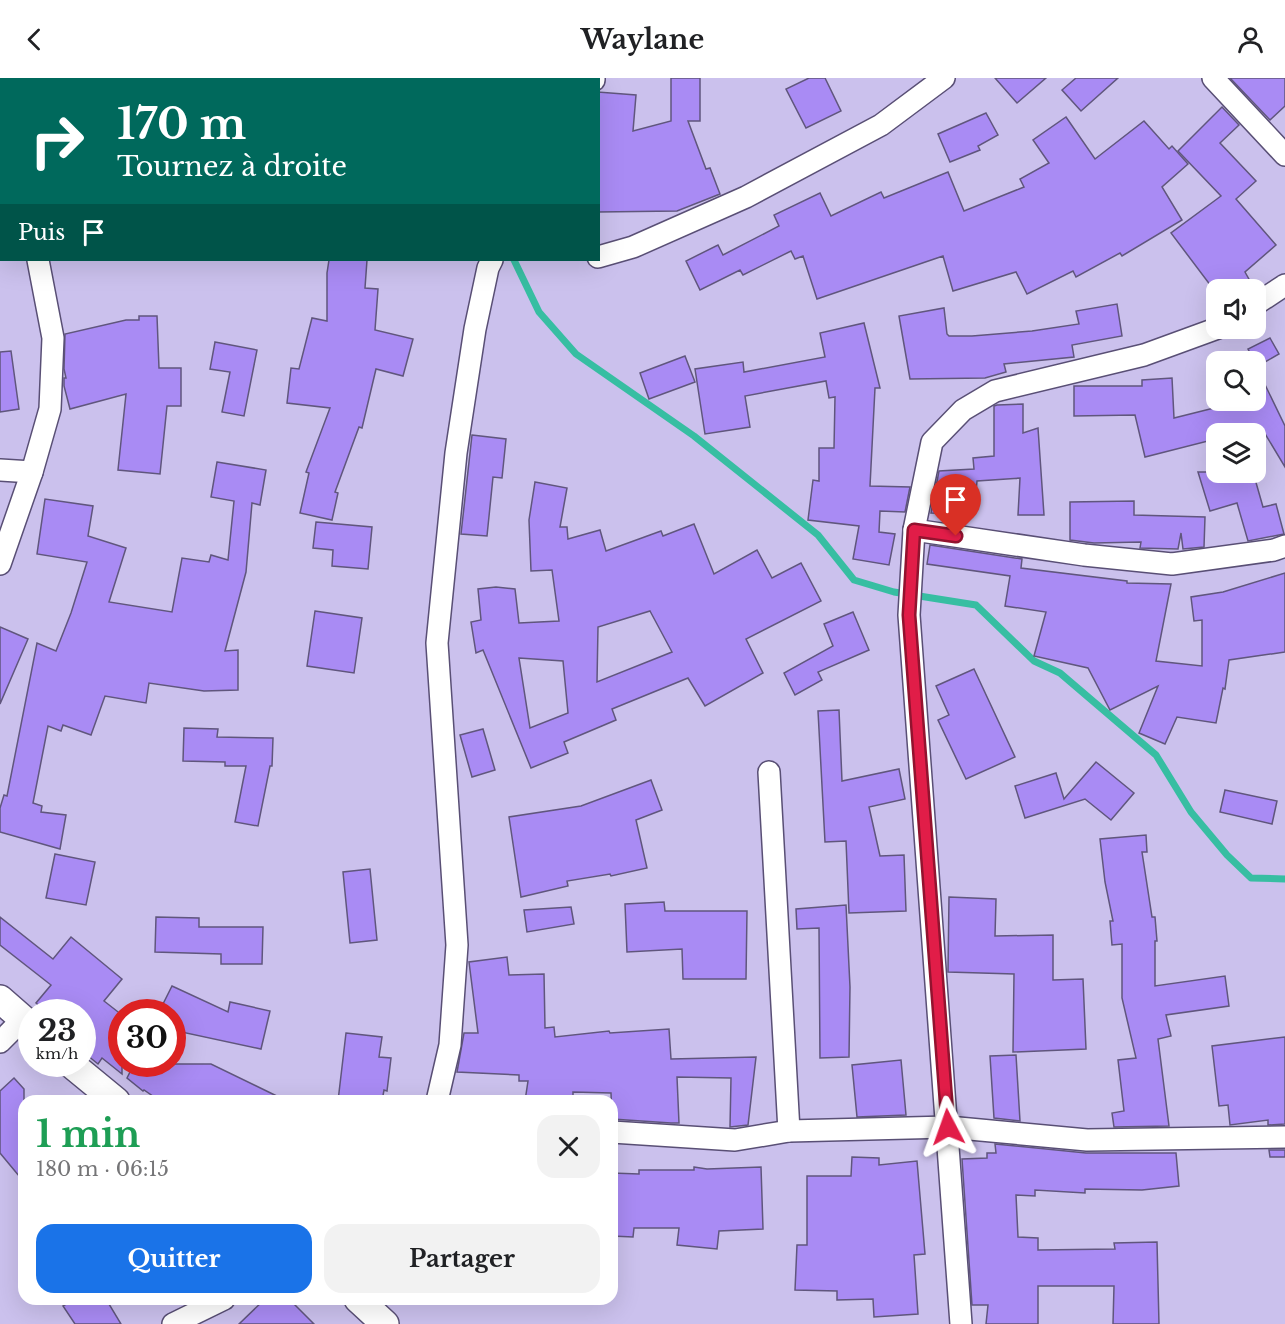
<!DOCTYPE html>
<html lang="fr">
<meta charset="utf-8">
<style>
:root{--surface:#fff;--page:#f2f2f2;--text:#202124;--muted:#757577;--accent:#1a73e8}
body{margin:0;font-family:"Libre Baskerville",serif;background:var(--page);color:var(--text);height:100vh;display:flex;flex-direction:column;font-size:22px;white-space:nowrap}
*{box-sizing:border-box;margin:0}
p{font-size:20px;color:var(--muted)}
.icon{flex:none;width:33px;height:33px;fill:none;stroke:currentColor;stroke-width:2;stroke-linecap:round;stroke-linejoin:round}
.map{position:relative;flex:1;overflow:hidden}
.details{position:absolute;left:18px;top:1017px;width:600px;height:210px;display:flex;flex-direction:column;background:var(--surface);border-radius:18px;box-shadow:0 6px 24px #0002}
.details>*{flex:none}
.top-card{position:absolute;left:0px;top:0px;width:600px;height:183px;box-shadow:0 6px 24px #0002;background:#00695c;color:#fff;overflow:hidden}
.tools{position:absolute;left:1206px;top:201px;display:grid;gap:12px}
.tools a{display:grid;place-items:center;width:60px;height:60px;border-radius:12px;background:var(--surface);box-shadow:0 6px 24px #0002;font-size:30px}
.speed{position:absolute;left:18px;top:921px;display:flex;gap:12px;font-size:30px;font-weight:700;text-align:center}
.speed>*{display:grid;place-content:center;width:78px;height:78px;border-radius:50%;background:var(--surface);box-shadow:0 6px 24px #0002;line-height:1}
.speed small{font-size:15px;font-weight:400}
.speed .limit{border:9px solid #d22;background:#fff;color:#111}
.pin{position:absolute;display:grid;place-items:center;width:51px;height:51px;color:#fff;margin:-62px -26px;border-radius:50% 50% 50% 0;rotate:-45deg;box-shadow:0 0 6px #0007}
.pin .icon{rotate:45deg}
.me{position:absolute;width:66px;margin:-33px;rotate:356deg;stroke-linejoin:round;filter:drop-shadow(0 0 4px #0008)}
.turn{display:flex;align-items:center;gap:21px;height:126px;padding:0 18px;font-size:27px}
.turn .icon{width:78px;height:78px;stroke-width:2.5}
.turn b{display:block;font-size:42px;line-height:51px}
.then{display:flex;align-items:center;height:57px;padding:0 18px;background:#0003;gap:12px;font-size:22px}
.round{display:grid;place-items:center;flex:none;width:63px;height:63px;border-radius:18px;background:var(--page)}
.summary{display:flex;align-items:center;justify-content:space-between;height:102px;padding:0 18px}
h1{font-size:36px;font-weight:700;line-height:45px;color:#1e9e55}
.action{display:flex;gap:12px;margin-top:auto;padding:12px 18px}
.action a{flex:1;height:69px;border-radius:18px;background:var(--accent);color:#fff;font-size:24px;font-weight:700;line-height:69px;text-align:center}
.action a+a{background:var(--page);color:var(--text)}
header{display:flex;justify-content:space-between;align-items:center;height:78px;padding:0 18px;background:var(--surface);font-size:27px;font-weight:700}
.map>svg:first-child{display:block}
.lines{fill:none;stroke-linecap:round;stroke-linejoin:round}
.stream{stroke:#37bea2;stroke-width:7}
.building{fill:#a98bf4;stroke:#60567d;stroke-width:1.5;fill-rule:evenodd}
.minor-casing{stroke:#594f75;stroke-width:24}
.tertiary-casing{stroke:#594f75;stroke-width:30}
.minor{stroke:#fff;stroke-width:21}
.tertiary{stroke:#fff;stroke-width:27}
.route-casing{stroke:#92132f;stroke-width:15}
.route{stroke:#e11d48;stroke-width:10}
</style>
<header><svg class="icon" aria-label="back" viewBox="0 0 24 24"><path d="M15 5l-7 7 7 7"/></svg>Waylane<svg class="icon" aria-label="person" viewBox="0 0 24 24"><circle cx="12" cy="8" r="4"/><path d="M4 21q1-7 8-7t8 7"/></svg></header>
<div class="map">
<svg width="1285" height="1246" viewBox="0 0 1285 1246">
<rect width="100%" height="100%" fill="#cbc1ed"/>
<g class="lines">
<!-- stream -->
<path class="stream" d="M514 182 539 234 576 276 694 358 818 457 854 502 894 514 976 527 1034 583 1060 595 1156 677 1191 734 1227 777 1251 800 1285 801"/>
</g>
<!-- building -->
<g class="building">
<path d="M671 0H700V43H688L706 91 710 90 720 116 677 133 598 134V14L636 17 633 53 671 43Z"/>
<path d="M809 0H825L841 33 806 50 786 11Z"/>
<path d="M995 0H1046L1017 25Z"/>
<path d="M1076 0H1118L1081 33 1062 12Z"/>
<path d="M1230 0H1285V28L1270 42Z"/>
<path d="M1222 29 1239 47 1220 65 1256 103 1236 121 1276 167 1245 194 1255 212H1214L1171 155 1221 118 1178 73Z"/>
<path d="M986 35 998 57 978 68 980 72 950 84 938 56Z"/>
<path d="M1066 39 1095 81 1144 43 1169 71 1172 68 1188 86 1162 109 1182 142 1122 178 1120 175 1076 199 1073 193 1027 216 1016 194 953 213 943 178 817 221 803 178 795 181 791 173 743 197 740 192 700 212 686 183 718 167 723 177 779 148 774 137 820 115 831 138 881 114 884 120 948 94 964 133 1024 109 1020 101 1049 85 1033 62Z"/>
<path d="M329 182H367L365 210 378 211 375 252 413 261 403 298 376 291 362 350 359 349 335 414 338 415 332 442 300 435 309 395 306 394 330 330 287 325 291 290 299 291 312 240 327 243V195Z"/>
<path d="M1117 226 1122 258 1072 267 1074 279 1004 286 1006 294 985 300 910 301 899 238 944 230 947 256 949 258H972L1032 253 1079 246 1076 233Z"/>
<path d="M139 238H157L159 290H181V328H167L160 396 118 392 126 316 70 331 64 308V300H66L64 291 65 256 126 242H139Z"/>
<path d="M864 245 880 310H875L870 408 910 409 905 434 880 433 879 454 895 456 889 487 853 481 859 448 808 442 813 402 819 403V370H834L835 319 829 320 826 303 745 318 750 349 705 356 695 291 743 284 744 294 825 279 820 255Z"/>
<path d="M1270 260 1279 276 1265 284H1255L1248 271Z"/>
<path d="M215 264 257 272 244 338 222 334 230 294 210 291Z"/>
<path d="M11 273 19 331 0 334V274Z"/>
<path d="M685 278 695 304 649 321 640 295Z"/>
<path d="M1256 288 1285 348V389L1261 349 1247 356H1216V361L1145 379 1135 337 1074 338V308H1142V302L1172 300 1174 340 1222 328 1219 322H1256Z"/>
<path d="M1023 326V355L1038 350 1044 437H1018L1020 400 977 403 974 436 931 435 939 393 974 391 973 380 994 378V328L997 327Z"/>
<path d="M472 357 506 361 502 400 493 399 487 458 461 456Z"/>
<path d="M217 384 266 392 260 427 252 425 246 494 225 573 238 572V612L204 613 149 605 146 625 105 618 91 657 63 647 61 653 48 648 33 725 42 728 41 734 66 737 60 771 0 754V730L4 717 7 718 37 565 56 573 71 535 87 484 37 476 45 421 93 428 88 458 126 470 109 524 172 534 182 480 209 484 211 477 228 482 234 423 211 419Z"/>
<path d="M1198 394H1253L1263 429 1276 426 1284 456 1248 463 1237 425 1210 433Z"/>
<path d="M535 404 567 410 560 449H567L568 461 600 452 606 473 661 453 663 458 694 446 714 496 757 472 772 500 801 485 821 523 746 561 763 595 705 628 688 600 612 631 616 642 564 664 568 675 531 690 483 572 476 575 471 544 481 542 478 511 496 509 515 511 519 545 559 543 552 492 531 493 529 442ZM650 533 672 574 597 604 598 549ZM519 580 563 583 568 635 530 650Z"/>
<path d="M1134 423V437L1205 439 1204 469 1183 471 1181 455 1178 471 1140 470 1141 464 1094 465 1070 462V424Z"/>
<path d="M316 444 372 449 368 491 332 488 333 472 313 470Z"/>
<path d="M930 467 1022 481 1021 490 1127 503V505L1171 506 1156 583 1202 588V542L1194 543 1191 519 1223 514 1285 495V574L1229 582 1225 611 1223 610 1216 645 1177 639 1165 666 1139 655 1158 608 1110 632 1088 590 1034 578 1046 534 1005 528 1010 498 927 486Z"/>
<path d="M315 533 362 540 354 595 307 588Z"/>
<path d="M853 534 869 572 818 594 822 602 795 617 784 595 833 568 824 546Z"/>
<path d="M0 549 28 561 0 626Z"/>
<path d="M974 591 1015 679 966 701 938 642 949 637 936 608Z"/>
<path d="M839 632 842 703 899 691 905 721 869 729 880 778 904 777 906 833 849 835 846 763 825 764 818 633Z"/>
<path d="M184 650 218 651 217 659 273 660 272 688H270L258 748 235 744 246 688H225V684L183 683Z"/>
<path d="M483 651 495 692 472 699 460 657Z"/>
<path d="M1096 684 1134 715 1111 742 1085 721 1025 740 1015 708 1056 695 1064 721Z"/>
<path d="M651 702 662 732 636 742 647 790 611 798 610 796 567 803 568 808 521 819 509 739 581 728Z"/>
<path d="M1225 712 1277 723 1272 746 1220 734Z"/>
<path d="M1146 757 1147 774H1142L1152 839H1155L1157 863H1155V908L1225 898 1229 928 1166 937 1171 958 1158 961 1169 1048 1114 1049 1112 1035 1124 1033 1118 982 1136 980 1122 920V866L1112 867 1110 843H1113L1105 804 1100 761Z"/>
<path d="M55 776 95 784 86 827 46 820Z"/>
<path d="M370 791 377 862 350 865 343 794Z"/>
<path d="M949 819 996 821 995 858 1053 857V902L1083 901 1086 971 1013 974 1014 896 948 894Z"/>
<path d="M664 824 665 833H747L746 901H683L682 871 627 874 625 826Z"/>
<path d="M846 827 850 909 849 979 820 980 819 850 797 851 796 831Z"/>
<path d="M571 829 574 846 527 854 524 832Z"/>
<path d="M0 839 53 881 71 859 122 901 104 923 122 937V996L102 980 98 986 82 973V934H47L36 925 51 907 0 867Z"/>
<path d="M156 839 199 840V849H263L262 886H221V876L155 874Z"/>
<path d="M507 879 509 897 544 896 545 950 554 949 555 959 609 953 610 955 669 951 671 981 756 979 748 1047 730 1049 731 1000 677 999 679 1045H671L612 1041 611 1015 573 1014V1023H525L528 1003H519V997L457 994 464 955H478L469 884Z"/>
<path d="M172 908 228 934 230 924 270 933 261 971 172 952V934H159Z"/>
<path d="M346 955 382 959 379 979 391 980 387 1013 384 1012 382 1023H338Z"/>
<path d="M1285 959V1046L1268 1047V1042L1230 1047 1228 1027 1219 1028 1212 968Z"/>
<path d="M1016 977 1020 1043 994 1040 990 978Z"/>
<path d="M901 982 906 1037 857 1039 852 987Z"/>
<path d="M134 986H211L287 1023H160L144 1012 143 1013 127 1000Z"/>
<path d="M14 1000 24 1011V1104L0 1075V1013Z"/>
<path d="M995 1066 1086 1075H1176L1179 1108 1142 1112 1085 1111V1115L1035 1112V1118L1016 1117 1018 1159 1038 1160V1172L1115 1171 1114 1165 1157 1164 1159 1246H1113L1114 1208H1038V1246H986L988 1227H972L962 1081 987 1080V1075H996Z"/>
<path d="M1269 1072H1285V1079H1270Z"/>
<path d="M852 1079 879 1080V1087L917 1083 925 1176 914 1177 918 1236 874 1239 873 1221 837 1222V1213L795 1212 797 1167H807V1098H851Z"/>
<path d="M694 1089 707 1091 761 1089 763 1151 719 1153 717 1171 677 1167 679 1150H634L633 1159 612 1158V1095L639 1096V1092H694Z"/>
<path d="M74 1221H106L121 1246H75L63 1228Z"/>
<path d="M265 1221H289L314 1246H239Z"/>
</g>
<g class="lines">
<!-- minor casing -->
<g class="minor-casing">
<g id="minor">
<path d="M1213 0 1285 77"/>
<path d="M594 2V0"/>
<path d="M0 6 2 12"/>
<path d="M598 179 633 169 746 119 881 47 944 0"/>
<path d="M1256 226 1285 207"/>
<path d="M0 392 32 394"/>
<path d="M914 452 1084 477 1172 486 1274 472 1285 468"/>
<path d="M0 486 32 394 50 331 53 260 38 182"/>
<path d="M769 694 789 1053"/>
<path d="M0 964 23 941"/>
<path d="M437 1023 450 967 457 867 437 565 456 375 475 251 488 190 492 182"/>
<path d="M612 1054 735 1062 789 1053 948 1049 1087 1062 1285 1059"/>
<path d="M173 1246 224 1221"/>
<path d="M961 1246 909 537 914 452 932 364 963 332 995 313 1144 277 1218 250"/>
</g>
</g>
<!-- tertiary casing -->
<g class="tertiary-casing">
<g id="tertiary">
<path d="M0 921 32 949"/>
<path d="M71 986 116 1023"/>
<path d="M358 1221 385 1246"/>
</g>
</g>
<!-- minor -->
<use href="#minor" class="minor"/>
<!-- tertiary -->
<use href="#tertiary" class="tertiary"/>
</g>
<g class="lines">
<!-- route casing -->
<g class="route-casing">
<path id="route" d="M948 1049 909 537 914 452 956 458"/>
</g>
<!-- route -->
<use href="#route" class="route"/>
</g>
</svg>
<div class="tools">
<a><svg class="icon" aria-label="sound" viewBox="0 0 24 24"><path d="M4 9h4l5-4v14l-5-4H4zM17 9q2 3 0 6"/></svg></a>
<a><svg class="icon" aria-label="search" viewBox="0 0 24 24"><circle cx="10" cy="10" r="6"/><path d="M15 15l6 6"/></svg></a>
<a><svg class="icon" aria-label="layers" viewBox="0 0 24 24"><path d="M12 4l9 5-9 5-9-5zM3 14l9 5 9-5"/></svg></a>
</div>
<div class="speed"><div>23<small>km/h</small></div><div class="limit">30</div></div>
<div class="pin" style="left:956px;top:458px;background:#d93025"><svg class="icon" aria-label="arrive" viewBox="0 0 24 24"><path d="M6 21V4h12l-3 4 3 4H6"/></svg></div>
<svg class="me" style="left:948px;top:1049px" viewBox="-20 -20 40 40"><path d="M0-17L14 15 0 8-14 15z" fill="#e11d48" stroke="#fff" stroke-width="4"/></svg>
<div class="top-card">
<div class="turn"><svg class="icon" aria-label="right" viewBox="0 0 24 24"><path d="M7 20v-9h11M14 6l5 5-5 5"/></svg><div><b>170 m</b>Tournez à droite</div></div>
<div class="then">Puis<svg class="icon" aria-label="arrive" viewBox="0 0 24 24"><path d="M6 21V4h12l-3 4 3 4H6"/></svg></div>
</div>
<section class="details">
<div class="summary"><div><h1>1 min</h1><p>180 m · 06:15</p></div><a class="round"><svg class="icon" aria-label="close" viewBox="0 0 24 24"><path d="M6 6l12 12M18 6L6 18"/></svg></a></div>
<div class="action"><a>Quitter</a><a>Partager</a></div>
</section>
</div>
